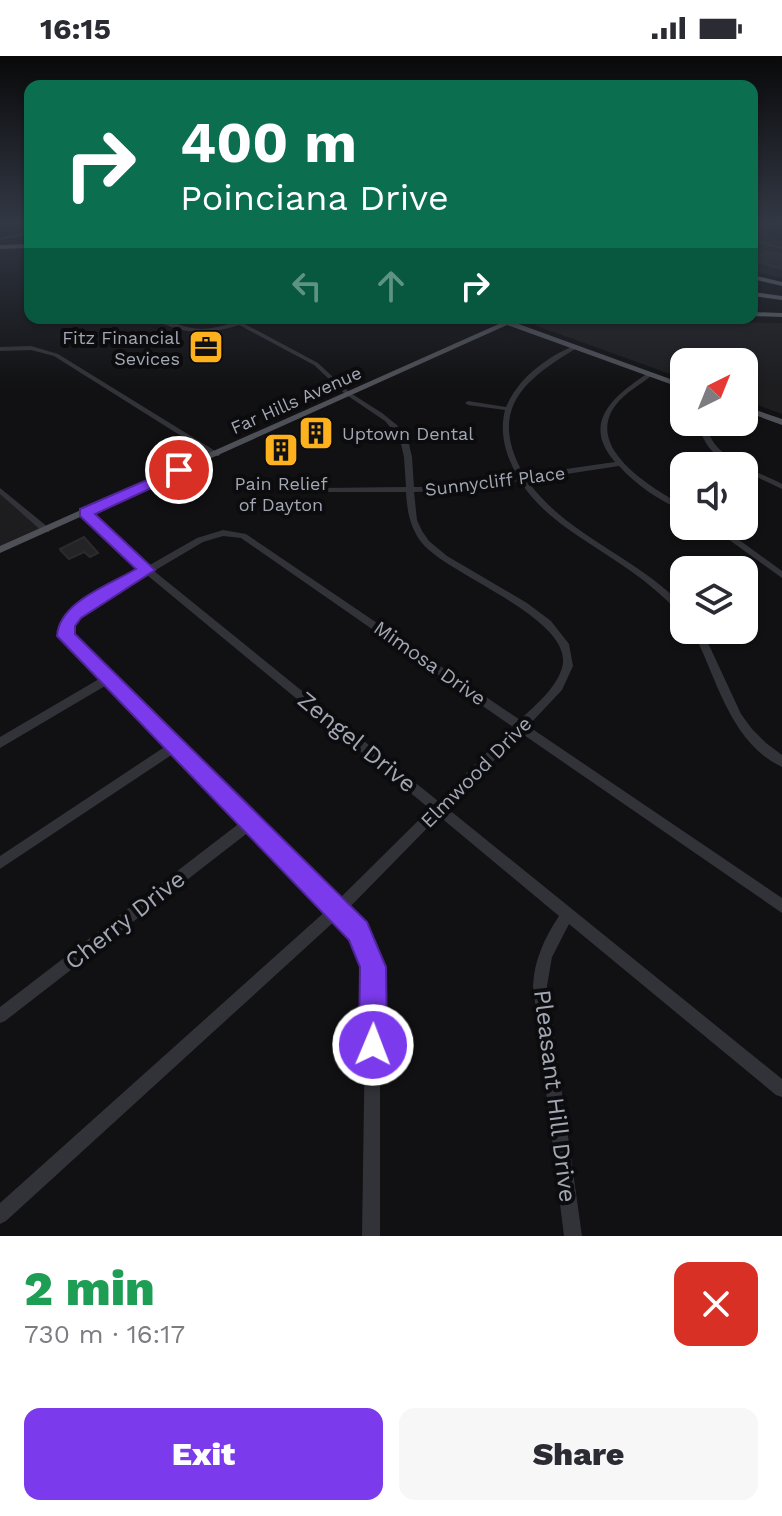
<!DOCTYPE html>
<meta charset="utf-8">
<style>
:root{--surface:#fff;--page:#f7f7f7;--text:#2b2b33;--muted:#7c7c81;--accent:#7c3aed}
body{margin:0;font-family:"Work Sans",sans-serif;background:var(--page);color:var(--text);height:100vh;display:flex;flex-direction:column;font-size:30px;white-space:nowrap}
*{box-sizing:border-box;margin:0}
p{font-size:26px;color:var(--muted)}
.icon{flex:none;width:44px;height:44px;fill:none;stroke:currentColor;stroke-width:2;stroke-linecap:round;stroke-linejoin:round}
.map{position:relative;height:1180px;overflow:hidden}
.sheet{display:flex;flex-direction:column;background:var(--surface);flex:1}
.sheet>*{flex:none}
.hud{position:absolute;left:24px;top:24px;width:734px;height:244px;border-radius:16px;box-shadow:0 2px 6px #0004;background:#0b6e4f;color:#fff;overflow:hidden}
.needle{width:52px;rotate:43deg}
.buttons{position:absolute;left:670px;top:292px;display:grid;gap:16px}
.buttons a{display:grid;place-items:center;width:88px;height:88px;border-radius:16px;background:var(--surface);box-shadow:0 2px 6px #0004;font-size:40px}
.pin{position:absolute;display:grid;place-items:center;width:68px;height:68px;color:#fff;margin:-34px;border:4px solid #fff;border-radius:50%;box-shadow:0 2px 8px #0007}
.me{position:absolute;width:88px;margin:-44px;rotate:1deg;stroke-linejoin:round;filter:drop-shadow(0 0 6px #0008)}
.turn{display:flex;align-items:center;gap:28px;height:168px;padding:0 24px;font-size:36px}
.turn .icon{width:104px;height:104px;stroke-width:2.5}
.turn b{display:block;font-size:56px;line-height:68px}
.lanes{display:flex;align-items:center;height:76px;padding:0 24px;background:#0003;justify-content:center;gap:40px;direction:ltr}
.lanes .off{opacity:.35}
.round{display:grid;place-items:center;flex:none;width:84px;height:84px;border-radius:16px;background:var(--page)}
.head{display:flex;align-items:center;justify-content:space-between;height:136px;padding:0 24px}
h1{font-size:48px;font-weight:800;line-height:60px;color:#1e9e55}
.button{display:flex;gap:16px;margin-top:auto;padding:16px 24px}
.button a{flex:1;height:92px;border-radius:16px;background:var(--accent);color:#fff;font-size:32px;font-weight:800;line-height:92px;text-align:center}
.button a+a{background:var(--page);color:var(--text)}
.status{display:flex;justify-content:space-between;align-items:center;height:56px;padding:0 40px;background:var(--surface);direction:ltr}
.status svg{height:22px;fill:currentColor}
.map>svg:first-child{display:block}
.built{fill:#1d1d20}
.building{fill:#242427;stroke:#2b2b2f;stroke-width:2}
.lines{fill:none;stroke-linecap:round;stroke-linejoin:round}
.minor{fill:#323338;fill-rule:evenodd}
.major{fill:#4e5057;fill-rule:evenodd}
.highway{fill:#5e6169;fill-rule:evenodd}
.route{fill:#7c3aed;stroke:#51269a;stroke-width:2}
.labels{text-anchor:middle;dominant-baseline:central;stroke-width:8;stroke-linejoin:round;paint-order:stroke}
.far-poi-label{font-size:18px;fill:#a2a7b4;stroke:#0c0c0e;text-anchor:end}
.far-street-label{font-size:18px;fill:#a2a7b4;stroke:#0c0c0e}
.street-label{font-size:20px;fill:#a2a7b4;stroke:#0c0c0e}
.near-street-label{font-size:24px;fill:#a2a7b4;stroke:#0c0c0e}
</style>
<div class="status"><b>16:15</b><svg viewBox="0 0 49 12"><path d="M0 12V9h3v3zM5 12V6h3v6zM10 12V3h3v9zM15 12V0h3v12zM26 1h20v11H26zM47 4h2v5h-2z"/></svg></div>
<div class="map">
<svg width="782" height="1180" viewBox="0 0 782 1180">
<rect width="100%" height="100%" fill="#111113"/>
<!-- built -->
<g class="built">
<path d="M752 166H782V222L752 215Z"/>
<path d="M550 264 782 267V358L744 344V306H684V323L534 269Z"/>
<path d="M0 434 46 474 0 494Z"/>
</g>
<!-- building -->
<g class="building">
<path d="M766 196 782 199V213L752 204Z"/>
<path d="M84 481 98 497 90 501 84 496 69 503 61 495 60 493Z"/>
</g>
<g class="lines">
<!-- minor -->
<g class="minor">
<path d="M30 176V178L0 184V182Z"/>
<path d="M752 183 782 191V193L752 185Z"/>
<path d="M152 262C169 262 183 273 202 273 222 273 240 262 259 262L245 268 318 307 349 336 382 357 397 369 409 388 412 401 414 431H445L517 420C506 399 499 378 505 354L468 349 465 347 468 345 506 351C519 321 546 302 575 289L578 291 577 292C523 324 487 354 524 419L615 406C580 366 615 339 648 317L653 318C641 329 625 336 615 350 584 393 654 433 684 450V455C661 446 636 429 619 410L527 424C566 480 638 501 684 551V560L681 559C663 539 642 522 619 507 584 483 543 462 520 425L445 435 414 436 417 464 422 475 429 485 447 500 527 547 551 565 569 588 573 610 562 634 528 670 782 842V857L521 677 447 752 782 1023V1041L776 1039 569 868 552 901 547 930 582 1180H564L533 930C534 904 545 881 559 860L439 760 347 854 370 880 380 911V1180H362L366 911 359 889 337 863 6 1165 0 1168V1147L328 853 250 775 5 965 0 967V951L241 766 173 698 0 813V800L166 690 105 630 0 692V681L99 623 68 593 60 575 72 555 142 514 82 459V455H88L148 510 197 482 223 474 246 478 520 664C535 649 555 634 562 612 576 563 449 520 422 487 410 472 407 455 406 436H317L316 434 320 432 406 431 404 401 401 388 397 379 385 365 345 338 314 309 239 269C209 279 180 279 152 262ZM223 480 241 482 513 671 438 745 154 515 203 486ZM147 519 430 753 338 844 76 588 70 575 79 559Z"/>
<path d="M31 290 58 298 220 398 219 400H213L54 300 31 294 0 295V291Z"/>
<path d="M710 366H718L709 377C717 403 759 416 782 428V433L744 415V410C724 410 708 395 701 377Z"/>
<path d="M0 432 49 472V476H43L0 438Z"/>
<path d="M710 470H720L782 515V522Z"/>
<path d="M692 574H702L741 658 752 673 766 687 782 699V711C729 686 717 621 692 574Z"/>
</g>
<!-- major -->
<g class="major">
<path d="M492 262 507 264 520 262 513 266 684 328V333L507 269 0 497V490L501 267Z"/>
<path d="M744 350 782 363V369L744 355Z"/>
</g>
<!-- highway -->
<g class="highway">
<path d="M30 188V192L0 193V189Z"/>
<path d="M752 219 782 226V230L752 223Z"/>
<path d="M752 236 782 240V244L752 240Z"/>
<path d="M752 256 782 257V261L752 260Z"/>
</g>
</g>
<!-- sky -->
<linearGradient id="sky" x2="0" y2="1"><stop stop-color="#09090a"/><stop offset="0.5" stop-color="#323844"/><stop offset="1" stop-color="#323844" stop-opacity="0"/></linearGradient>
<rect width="782" height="332" fill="url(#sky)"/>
<!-- route -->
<path class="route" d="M179 410 184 411V417L95 458 155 514 81 562 75 570V578L367 866 386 911 387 989 382 999 373 1003 363 999 359 989 360 911 349 884 57 580C59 546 109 529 136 513L80 460V453Z"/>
<!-- icons -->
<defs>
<g id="office-square" transform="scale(1.8)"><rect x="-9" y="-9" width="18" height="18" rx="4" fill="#fdb11f" stroke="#0c0c0e"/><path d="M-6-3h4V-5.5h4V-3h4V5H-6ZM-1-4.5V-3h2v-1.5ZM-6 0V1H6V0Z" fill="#111"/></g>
<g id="building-square" transform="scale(1.8)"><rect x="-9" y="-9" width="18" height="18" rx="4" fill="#fdb11f" stroke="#0c0c0e"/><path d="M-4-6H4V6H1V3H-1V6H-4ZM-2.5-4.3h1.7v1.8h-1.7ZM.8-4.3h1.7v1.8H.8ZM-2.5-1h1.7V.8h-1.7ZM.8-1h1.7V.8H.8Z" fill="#111"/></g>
</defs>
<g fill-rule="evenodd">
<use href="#office-square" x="206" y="291"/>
<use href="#building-square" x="316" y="377"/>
<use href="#building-square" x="281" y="394"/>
</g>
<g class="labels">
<!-- far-poi labels -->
<g class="far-poi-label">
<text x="180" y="281">Fitz Financial<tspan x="180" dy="21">Sevices</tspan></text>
<text x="342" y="377" text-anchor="start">Uptown Dental</text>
<text x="281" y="427" text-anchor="middle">Pain Relief<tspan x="281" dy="21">of Dayton</tspan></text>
</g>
<!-- far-street labels -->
<g class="far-street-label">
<text transform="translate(296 344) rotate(-24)">Far Hills Avenue</text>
<text transform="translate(495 425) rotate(-7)">Sunnycliff Place</text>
</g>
<!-- street labels -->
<g class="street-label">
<text transform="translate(430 607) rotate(35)">Mimosa Drive</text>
<text transform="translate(476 716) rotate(-45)">Elmwood Drive</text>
</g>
<!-- near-street labels -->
<g class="near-street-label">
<text transform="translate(357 686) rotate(39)">Zengel Drive</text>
<text transform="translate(125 864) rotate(-38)">Cherry Drive</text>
<text transform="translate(555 1040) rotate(83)">Pleasant Hill Drive</text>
</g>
</g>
</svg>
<div class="buttons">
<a><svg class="needle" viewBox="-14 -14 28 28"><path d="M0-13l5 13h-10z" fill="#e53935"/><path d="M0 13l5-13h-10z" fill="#7c7c81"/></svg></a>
<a><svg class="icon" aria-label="sound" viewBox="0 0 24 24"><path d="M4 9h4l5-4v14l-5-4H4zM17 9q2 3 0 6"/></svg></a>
<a><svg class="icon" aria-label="layers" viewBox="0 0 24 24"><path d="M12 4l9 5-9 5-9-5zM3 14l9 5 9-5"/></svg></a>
</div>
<div class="pin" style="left:179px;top:414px;background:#d93025"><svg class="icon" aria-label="arrive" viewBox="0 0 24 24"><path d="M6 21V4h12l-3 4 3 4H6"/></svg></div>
<svg class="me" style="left:373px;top:989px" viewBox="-20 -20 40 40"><circle r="17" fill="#7c3aed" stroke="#fff" stroke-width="3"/><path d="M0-11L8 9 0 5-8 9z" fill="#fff"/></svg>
<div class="hud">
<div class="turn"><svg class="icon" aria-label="right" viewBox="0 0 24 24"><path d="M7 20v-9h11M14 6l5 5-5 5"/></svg><div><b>400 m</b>Poinciana Drive</div></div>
<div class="lanes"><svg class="icon off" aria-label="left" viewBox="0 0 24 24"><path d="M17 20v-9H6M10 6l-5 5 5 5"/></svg><svg class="icon off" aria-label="ahead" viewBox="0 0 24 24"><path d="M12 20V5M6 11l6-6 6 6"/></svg><svg class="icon" aria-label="right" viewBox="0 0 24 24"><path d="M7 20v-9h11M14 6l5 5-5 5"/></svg></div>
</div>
</div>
<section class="sheet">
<div class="head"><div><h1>2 min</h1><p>730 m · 16:17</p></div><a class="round" style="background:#d93025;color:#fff"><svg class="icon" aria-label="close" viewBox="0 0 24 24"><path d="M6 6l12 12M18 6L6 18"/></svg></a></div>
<div class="button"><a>Exit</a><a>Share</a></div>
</section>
